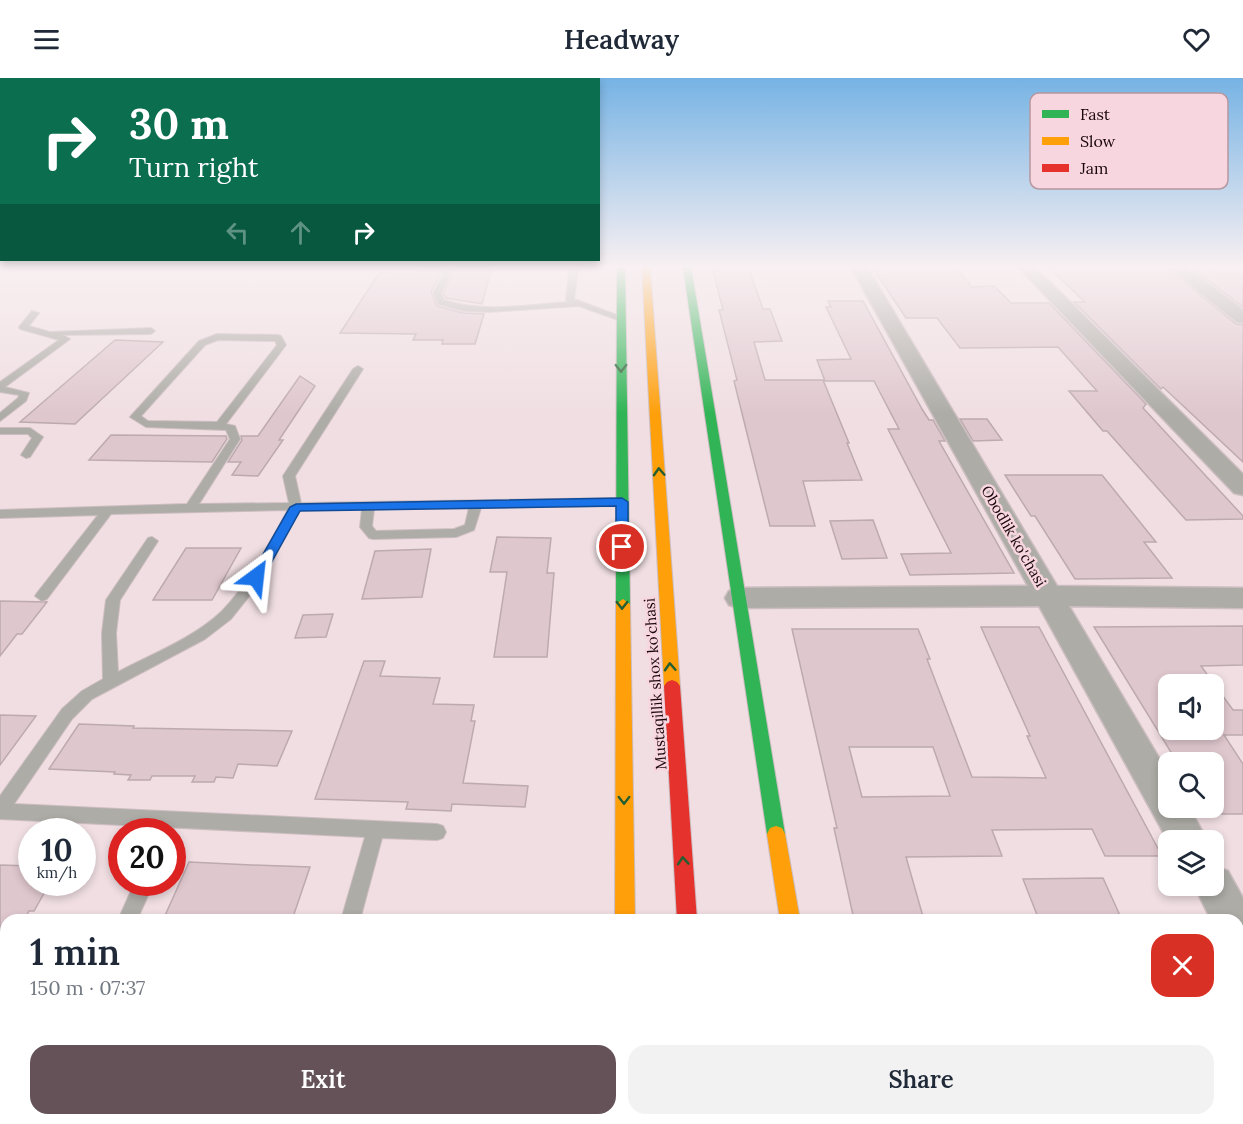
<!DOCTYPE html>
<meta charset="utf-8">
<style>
:root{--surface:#fff;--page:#f2f2f3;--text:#1f2937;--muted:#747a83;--accent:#645258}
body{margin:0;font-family:Lora,serif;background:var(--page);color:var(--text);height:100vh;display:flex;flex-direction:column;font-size:22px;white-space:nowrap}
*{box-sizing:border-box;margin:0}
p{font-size:20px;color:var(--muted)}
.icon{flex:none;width:33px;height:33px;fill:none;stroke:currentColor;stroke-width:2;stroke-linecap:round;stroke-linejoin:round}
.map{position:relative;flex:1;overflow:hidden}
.details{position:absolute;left:0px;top:836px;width:1244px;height:212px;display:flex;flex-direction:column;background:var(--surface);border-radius:18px 18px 0 0;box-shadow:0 3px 9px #0003}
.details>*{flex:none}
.top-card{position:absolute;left:0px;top:0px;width:600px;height:183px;box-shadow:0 3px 9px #0003;background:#0b6e4f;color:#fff;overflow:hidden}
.controls{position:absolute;left:1158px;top:596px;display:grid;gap:12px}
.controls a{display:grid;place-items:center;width:66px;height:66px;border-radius:12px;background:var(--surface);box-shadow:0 3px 9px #0003;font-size:30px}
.speed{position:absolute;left:18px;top:740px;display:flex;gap:12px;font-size:30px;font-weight:700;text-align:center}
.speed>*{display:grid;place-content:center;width:78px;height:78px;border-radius:50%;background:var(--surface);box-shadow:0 3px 9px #0003;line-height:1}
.speed small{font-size:15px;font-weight:400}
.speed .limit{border:9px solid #d22;background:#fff;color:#111}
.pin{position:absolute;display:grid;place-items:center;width:51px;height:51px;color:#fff;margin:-26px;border:3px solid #fff;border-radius:50%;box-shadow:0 2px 6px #0007}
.me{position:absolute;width:66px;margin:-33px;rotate:30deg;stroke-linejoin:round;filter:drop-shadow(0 0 4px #0008)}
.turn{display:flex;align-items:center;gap:21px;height:126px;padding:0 30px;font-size:27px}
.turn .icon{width:78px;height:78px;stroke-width:2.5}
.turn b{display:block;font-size:42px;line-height:51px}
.lanes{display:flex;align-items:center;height:57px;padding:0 30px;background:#0003;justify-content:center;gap:30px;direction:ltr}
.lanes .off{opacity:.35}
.round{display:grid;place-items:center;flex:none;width:63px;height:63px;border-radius:18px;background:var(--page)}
.head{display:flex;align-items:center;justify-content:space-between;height:102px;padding:0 30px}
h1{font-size:36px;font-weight:600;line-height:45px}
.action{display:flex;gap:12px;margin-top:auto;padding:12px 30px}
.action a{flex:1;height:69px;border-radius:18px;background:var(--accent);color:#fff;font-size:24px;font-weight:600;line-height:69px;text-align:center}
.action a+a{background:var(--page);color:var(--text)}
header{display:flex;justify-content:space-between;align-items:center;height:78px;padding:0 30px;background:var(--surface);font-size:27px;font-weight:600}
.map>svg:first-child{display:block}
.building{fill:#dfc7ce;stroke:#bcaaaf;stroke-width:1.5;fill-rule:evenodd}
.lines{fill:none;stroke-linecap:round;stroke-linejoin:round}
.lane-casing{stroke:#ccbdc1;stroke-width:2}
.street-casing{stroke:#ccbdc1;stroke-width:3}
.fast-casing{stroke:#ccbdc1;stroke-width:2}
.slow-casing{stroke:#ccbdc1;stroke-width:2}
.jam-casing{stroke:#ccbdc1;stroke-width:2}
.lane{fill:#adaca6;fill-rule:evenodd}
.street{fill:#adaca6;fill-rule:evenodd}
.fast{fill:#30b455;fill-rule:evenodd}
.slow{fill:#ff9f0a;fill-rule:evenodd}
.jam{fill:#e5322d;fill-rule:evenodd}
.oneway{stroke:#245e31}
.route{fill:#1a73e8;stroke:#114b97;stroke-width:1.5}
.labels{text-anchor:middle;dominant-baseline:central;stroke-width:5;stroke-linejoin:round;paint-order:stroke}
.street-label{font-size:15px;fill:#19070d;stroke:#f8d6df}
.key{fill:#f8d6df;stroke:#b598a0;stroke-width:1.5}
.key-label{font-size:16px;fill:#19070d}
</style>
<header><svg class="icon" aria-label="menu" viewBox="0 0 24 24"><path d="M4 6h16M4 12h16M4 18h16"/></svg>Headway<svg class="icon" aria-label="heart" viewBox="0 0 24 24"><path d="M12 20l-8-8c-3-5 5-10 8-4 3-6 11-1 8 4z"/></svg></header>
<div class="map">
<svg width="1243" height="1046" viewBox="0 0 1243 1046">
<rect width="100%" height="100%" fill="#f0dee2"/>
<!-- building -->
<g class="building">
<path d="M419 189H444L431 214 437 228 463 235 484 236 475 266H442L443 262H413L416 256 340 255 379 195 416 196Z"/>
<path d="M457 189H492L482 226 446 220 443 215Z"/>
<path d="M712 189H748L763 231H770L782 263 754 264 765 302H823L849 365H847L862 402 803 403 815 448H770L734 303 737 302 719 232H723Z"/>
<path d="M872 189H956L972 209 994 208 1011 225H1049L1146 326 1143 330 1243 438V441L1186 442 1107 353H1103L1069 313H1097L1058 269 960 270 937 240H906Z"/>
<path d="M1048 189H1166L1236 246 1243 247V384L1163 309 1161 311 1074 224H1085Z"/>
<path d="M1191 189H1208L1215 194H1243V229Z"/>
<path d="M828 223H863L922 331 929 342H933L945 363H939L1014 495 910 497 901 476 951 475 888 351H899L874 303H825L817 282 851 281 826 229H831Z"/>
<path d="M115 262 163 264 75 346 20 344Z"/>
<path d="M300 298 315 308 279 362H283L258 398 232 397 241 384H228L242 362 241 358H258Z"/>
<path d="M960 341H987L1002 362 973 363Z"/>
<path d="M111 357 226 358 227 361 212 384 89 382Z"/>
<path d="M1005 397H1102L1156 464H1144L1172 500 1075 501 1035 438H1031Z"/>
<path d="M873 442 887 480 842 481 830 443Z"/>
<path d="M497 459 551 460 547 495H554L547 579H494L507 494H490Z"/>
<path d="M186 470H241L212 522H153Z"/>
<path d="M431 471 422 519 362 521 375 473Z"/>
<path d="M0 523 47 524 22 556H17L0 578Z"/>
<path d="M333 536 326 559 295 560 303 537Z"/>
<path d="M1243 548V587L1201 588 1233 632H1243V657H1224L1243 686V736H1214V684H1177L1094 549ZM1168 606H1214V651H1168Z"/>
<path d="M981 549H1039L1162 778H1105L1092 751 992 752 1002 778 906 779 924 842H854L834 750H837L792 551H918L930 581H927L972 699 1046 700 1027 658H1030ZM849 669H933L950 718 862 719Z"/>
<path d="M364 583H385L380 598 440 600 433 626 474 627 471 643H475L463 705 528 708 525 729 452 726 451 733 406 731 408 724 315 721Z"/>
<path d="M0 637 36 638 0 687Z"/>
<path d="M79 646 134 648 133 650 292 653 277 688 238 686 233 700 216 699 214 704H192L195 698H152L150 702H128L131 697 114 696 115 694 49 691Z"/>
<path d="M189 784 252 787 310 789 292 842H163Z"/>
<path d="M0 787 32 788V804H45L42 810H47L34 833H29L24 842H6V871L0 881Z"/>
<path d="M1103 800 1122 842H1039L1023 801Z"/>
</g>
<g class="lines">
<!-- lane casing -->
<g class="lane-casing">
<g id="lane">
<path d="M447 189H455L441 215 444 222C484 235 527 227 568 224L566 222 569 191 579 189 574 221 625 240 618 242 579 228 489 234 464 233 438 226 433 215Z"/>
<path d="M32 233 39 235 29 248 50 254 151 250 155 253 151 256 63 257 70 261 5 309 29 315 26 323 0 343V335L18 320 19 317 0 314V304L59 262 20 251 19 249Z"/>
<path d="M217 256 278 257 281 258 286 267 226 346 235 348 240 361 199 426 289 425 283 398 353 291 358 288 363 291 295 398 301 425 622 420 628 424 622 428 481 430 474 452 456 459 373 461 369 460 360 449 362 431 300 432 262 502 231 541 205 561 92 621 72 641 14 726 437 746 443 748 446 754 443 760 437 762 382 760 360 842H341L365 759 0 741V718L62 631 82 613 103 601 102 555 106 522 148 460 152 459 158 463 120 522 116 555 118 594C152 576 194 560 222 533 250 504 268 467 288 432L111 436 47 521 42 523 35 518 37 515 98 437 0 440V432L187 426 230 361 226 352 146 349 130 339 199 263ZM218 262 275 263 277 267 217 344 148 343 141 338 205 267ZM469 430 465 447 454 451 376 453 372 448 374 431Z"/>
<path d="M0 350H30L43 359 30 379 26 380 21 377 32 360 28 356H0Z"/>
<path d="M135 804H154L137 842H118Z"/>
</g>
</g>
<!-- street casing -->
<g class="street-casing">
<g id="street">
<path d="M851 189H867L1057 508 1243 510V530L1069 528 1168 695V729H1189L1207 762 1168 763 1039 528 739 530 729 527 725 520 729 513 739 510 1028 508Z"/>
<path d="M1018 189H1035L1243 396V417L1234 415Z"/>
<path d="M1168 189H1187L1243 232V245L1237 244Z"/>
<path d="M1214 788 1228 793 1243 820V858L1238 860V842H1211L1194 807H1214Z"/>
<rect x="799" y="1041" width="48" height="5"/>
</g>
</g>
<!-- fast casing -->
<g class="fast-casing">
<g id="fast">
<path d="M617 189H625L630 526 623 531 616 526Z"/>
<path d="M683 189H691L785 756 782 762 776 764 770 762 767 756Z"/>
<path d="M690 1041H712L713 1046H691Z"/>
</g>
</g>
<!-- slow casing -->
<g class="slow-casing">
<g id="slow">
<path d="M642 189H650L680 608 677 612 672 614 667 612 664 608Z"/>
<path d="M623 521 630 526 635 842H615L616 526Z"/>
<path d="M776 748 782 750 785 756 800 842H780L767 756 770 750Z"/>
<rect x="615" y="1041" width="22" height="5"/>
</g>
</g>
<!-- jam casing -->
<g class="jam-casing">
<path id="jam" d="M672 602 677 604 680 608 697 842H677L664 608 667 604Z"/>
</g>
<!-- lane -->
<use href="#lane" class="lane"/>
<!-- street -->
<use href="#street" class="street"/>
<!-- fast -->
<use href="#fast" class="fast"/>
<!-- slow -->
<use href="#slow" class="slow"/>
<!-- jam -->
<use href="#jam" class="jam"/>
</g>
<!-- one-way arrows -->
<defs><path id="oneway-chevron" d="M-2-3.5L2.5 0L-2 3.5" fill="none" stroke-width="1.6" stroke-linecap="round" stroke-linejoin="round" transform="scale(1.5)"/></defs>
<g class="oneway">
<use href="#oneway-chevron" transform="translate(621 290) rotate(90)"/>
<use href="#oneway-chevron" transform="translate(659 394) rotate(-93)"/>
<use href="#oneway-chevron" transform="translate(622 527) rotate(90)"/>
<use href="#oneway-chevron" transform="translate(670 589) rotate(-93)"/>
<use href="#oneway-chevron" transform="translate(624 722) rotate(90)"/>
<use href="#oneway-chevron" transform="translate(683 783) rotate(-94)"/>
</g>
<!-- sky -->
<linearGradient id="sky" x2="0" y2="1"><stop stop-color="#76b3e4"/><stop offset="0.56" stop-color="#f8f0f2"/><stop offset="1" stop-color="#f8f0f2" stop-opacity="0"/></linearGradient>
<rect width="1243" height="336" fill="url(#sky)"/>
<!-- route -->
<path class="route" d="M622 420 628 424V469L622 473 616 469V428L300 433 261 503H252L250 499 290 429 296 426Z"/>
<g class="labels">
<!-- street labels -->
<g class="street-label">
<text transform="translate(1014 458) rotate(60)">Obodlik ko'chasi</text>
<text transform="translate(655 606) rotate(-94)">Mustaqillik shox ko'chasi</text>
</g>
</g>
<!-- legend -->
<rect x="1030" y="15" width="198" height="96" rx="9" class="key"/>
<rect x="1042" y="32" width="27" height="8" fill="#30b455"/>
<rect x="1042" y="59" width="27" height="8" fill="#ff9f0a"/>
<rect x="1042" y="86" width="27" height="8" fill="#e5322d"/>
<g class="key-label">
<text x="1080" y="42">Fast</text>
<text x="1080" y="69">Slow</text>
<text x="1080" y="96">Jam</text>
</g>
</svg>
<div class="controls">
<a><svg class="icon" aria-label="sound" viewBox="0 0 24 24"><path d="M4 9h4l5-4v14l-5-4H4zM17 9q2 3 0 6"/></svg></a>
<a><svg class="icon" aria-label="search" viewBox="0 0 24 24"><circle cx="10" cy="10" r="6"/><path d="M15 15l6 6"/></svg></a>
<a><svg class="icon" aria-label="layers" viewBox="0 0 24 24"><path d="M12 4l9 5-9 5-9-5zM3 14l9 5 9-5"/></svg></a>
</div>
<div class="speed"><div>10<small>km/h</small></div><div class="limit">20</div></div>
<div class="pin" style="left:622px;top:469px;background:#d93025"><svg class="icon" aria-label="arrive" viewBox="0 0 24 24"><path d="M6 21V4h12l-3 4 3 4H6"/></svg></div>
<svg class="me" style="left:256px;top:499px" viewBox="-20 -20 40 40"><path d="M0-17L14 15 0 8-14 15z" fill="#1a73e8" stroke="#fff" stroke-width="4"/></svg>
<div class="top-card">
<div class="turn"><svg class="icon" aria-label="right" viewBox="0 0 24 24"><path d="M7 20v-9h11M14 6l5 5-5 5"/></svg><div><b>30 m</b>Turn right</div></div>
<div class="lanes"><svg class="icon off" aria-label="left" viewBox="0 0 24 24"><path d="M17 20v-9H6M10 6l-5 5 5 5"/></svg><svg class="icon off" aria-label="ahead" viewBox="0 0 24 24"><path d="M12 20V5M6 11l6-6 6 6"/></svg><svg class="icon" aria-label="right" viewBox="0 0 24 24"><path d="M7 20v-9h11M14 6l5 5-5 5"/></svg></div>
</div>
<section class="details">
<div class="head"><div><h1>1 min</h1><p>150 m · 07:37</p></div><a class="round" style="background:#d93025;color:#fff"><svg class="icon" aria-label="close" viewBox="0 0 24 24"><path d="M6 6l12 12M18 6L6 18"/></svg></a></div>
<div class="action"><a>Exit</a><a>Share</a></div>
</section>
</div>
